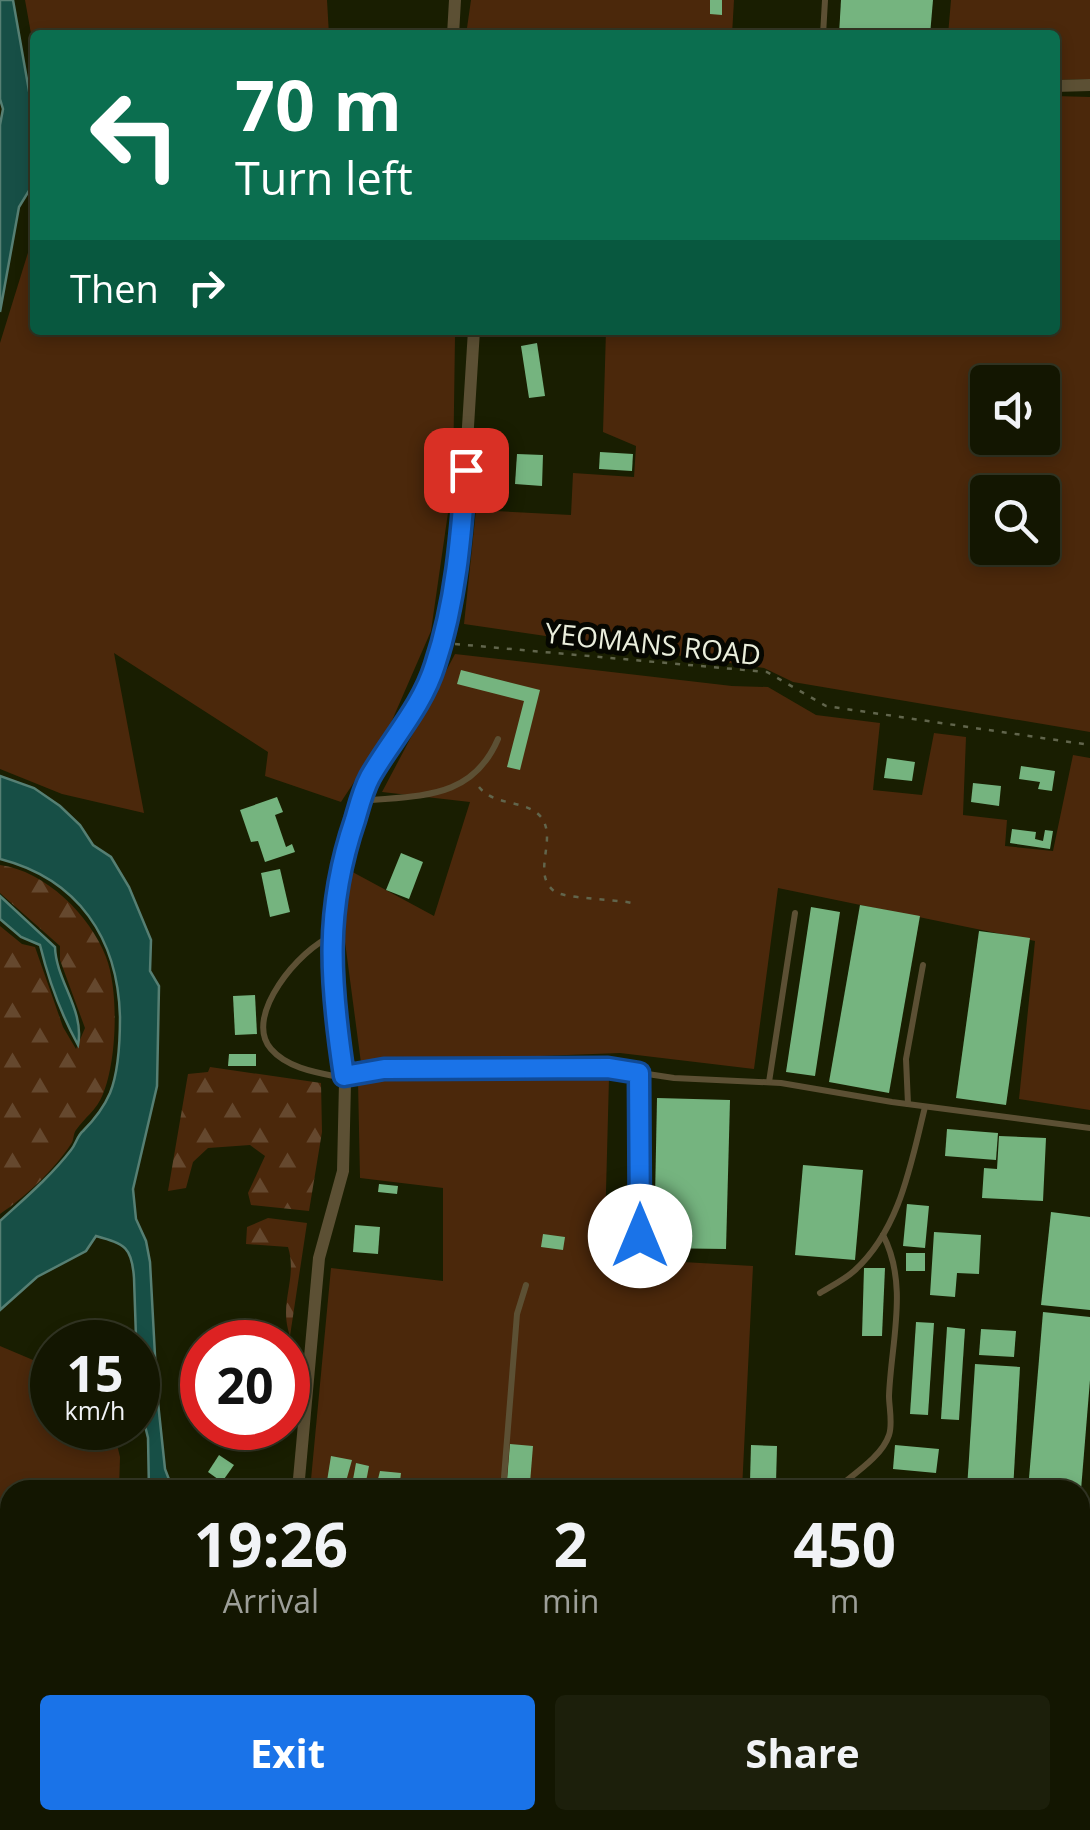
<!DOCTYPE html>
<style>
:root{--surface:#131601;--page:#1c1f0b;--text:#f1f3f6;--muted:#9d9f99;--line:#323523;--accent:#1a73e8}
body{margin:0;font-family:"Open Sans",sans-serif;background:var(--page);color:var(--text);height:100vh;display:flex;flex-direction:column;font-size:38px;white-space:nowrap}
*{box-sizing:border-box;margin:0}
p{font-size:32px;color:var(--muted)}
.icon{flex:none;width:55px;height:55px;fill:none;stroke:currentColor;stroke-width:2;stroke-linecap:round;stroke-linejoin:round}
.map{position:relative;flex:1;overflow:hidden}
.sheet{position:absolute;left:0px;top:1480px;width:1090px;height:350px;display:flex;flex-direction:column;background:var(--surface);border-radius:30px 30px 0 0;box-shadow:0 5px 15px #0003,0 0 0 2px var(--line)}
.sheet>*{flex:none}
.banner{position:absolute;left:30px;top:30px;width:1030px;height:305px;border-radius:10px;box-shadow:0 5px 15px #0003,0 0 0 2px var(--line);background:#0b6e4f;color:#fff;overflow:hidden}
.tools{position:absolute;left:970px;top:365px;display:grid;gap:20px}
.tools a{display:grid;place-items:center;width:90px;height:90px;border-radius:10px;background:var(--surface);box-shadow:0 5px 15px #0003,0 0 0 2px var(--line);font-size:50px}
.speed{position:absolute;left:30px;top:1320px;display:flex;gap:20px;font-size:50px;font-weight:700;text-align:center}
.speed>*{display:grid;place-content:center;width:130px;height:130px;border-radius:50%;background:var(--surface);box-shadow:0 5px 15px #0003,0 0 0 2px var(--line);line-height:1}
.speed small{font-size:25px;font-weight:400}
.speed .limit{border:15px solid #d22;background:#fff;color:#111}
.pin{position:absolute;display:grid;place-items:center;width:85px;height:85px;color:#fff;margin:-42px;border-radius:20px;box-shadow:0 5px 15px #0006}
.me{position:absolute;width:110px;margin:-55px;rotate:0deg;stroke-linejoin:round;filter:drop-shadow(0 0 8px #0008)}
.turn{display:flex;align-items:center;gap:35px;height:210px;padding:0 40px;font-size:45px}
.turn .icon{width:130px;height:130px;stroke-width:2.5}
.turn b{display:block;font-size:70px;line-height:85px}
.then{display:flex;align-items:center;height:95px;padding:0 40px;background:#0003;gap:20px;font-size:38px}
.eta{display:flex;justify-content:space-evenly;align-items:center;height:170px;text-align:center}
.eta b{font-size:60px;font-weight:700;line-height:70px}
.action{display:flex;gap:20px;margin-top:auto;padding:20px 40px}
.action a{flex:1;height:115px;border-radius:10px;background:var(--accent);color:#fff;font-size:40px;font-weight:700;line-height:115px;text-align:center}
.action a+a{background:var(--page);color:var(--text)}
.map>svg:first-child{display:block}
.grass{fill:#4b280b;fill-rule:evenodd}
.forest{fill:url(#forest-firs)}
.water{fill:#174f46;stroke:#567f73;stroke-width:2.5}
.building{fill:#75b47f}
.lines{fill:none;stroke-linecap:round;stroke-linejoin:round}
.path{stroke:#61654c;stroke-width:2.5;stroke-dasharray:5 8;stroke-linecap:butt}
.service{stroke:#5c5034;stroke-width:6}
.minor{stroke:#5c5034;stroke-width:12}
.route-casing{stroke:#114b97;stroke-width:25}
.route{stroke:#1a73e8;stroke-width:18}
.labels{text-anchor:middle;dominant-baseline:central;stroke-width:10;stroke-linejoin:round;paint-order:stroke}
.street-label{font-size:28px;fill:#eaeedc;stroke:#060701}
</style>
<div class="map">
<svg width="1090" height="1830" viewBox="0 0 1090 1830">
<defs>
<pattern id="forest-firs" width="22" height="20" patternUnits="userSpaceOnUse" patternTransform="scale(2.5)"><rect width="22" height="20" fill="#4b280b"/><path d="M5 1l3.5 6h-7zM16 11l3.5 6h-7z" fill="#65482e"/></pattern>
</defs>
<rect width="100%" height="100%" fill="#191e01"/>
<!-- grass -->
<g class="grass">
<path d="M25 0H327L329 35H35V56Z"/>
<path d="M471 0H734L732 35H466Z"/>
<path d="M951 0H1090V79L1055 80V35H948Z"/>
<path d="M1055 96 1090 97V732L793 682 764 668 464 624 476 510 571 515 573 473 634 477 636 446 603 432 606 330H1055ZM988 382H1042V438H988ZM988 492H1042V548H988Z"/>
<path d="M35 230V330H344L345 333 455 336 453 478 431 631 387 732 341 802 265 776 268 752 114 653 144 813 62 794 0 769V343Z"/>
<path d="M455 654 732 686 768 687 816 715 880 723 873 790 922 795 934 733 966 737 963 815 1007 820 1005 846 1053 851 1073 755 1090 758V1110L1019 1099 1035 941 778 888 754 1069 620 1053 361 1063 345 942 347 869 434 916 470 802 382 792Z"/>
<path d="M609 1078 605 1229 630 1259 753 1266 742 1490H310L331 1268 443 1281V1188L360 1178 358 1081Z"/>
<path d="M0 1346 52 1368V1428H113L120 1457 119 1490H10V1558L0 1556Z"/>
<path d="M1080 1499 1090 1500V1610L1080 1609Z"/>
<path d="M1080 1634 1090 1635V1830H290L291 1820H1080Z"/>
</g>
<!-- forest -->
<g class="forest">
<path d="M0 865C45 871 90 915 106 957 119 990 117 1061 103 1094 97 1110 85 1117 76 1130 73 1134 74 1140 71 1144 55 1169 24 1198 0 1214V926L22 944 35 947 63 1027 76 1049 85 1028 60 960V946L0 893Z"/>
<path d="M210 1067 321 1083 322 1132 309 1211 251 1205 248 1193 265 1156 250 1145 208 1148 193 1162 186 1188 168 1191 188 1074 208 1072Z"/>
<path d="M268 1218 307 1223 290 1336C278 1303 298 1279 288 1247L246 1244 247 1227Z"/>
</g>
<!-- water -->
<g class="water">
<path d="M0 0H13L35 125V181L19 207 0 312V125L3 109 0 99Z"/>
<path d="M0 776 34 788 60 806 80 825 93 845 111 857 129 887 151 940 150 971 159 986 157 1086 133 1189 136 1219 146 1241 150 1262 157 1393 165 1469 173 1490H149L148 1438 138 1397 134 1278C132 1247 125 1244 96 1236L86 1251 37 1277 0 1310V1221C24 1199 51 1176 71 1150 76 1144 77 1136 83 1131 93 1121 104 1107 110 1093 119 1071 120 1041 120 1017 118 938 78 879 0 859Z"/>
<path d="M0 896 55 947C56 981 85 1010 78 1045 61 1014 48 978 40 945L21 937 0 919Z"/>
<path d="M10 1588V1745L0 1734V1589Z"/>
<path d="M40 1820H105L100 1830H36Z"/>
</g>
<!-- building -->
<g class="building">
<path d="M710 0H722V15L710 14Z"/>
<path d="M841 0H933L930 35H839Z"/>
<path d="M537 343 545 396 529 398 521 346Z"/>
<path d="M600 452 633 454 632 471 599 469Z"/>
<path d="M517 454 543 455 542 486 515 484Z"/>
<path d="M461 670 540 690 520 770 507 767 524 701 457 684Z"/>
<path d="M887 758 915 762 912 781 884 778Z"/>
<path d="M1021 766 1055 771 1052 791 1038 789 1040 782 1019 779Z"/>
<path d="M973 783 1001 786 999 806 971 802Z"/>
<path d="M277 797 283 812 275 815 286 847 292 844 295 852 265 862 258 841 251 842 240 810Z"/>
<path d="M1012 829 1036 832 1035 839 1043 841 1045 830 1053 831 1050 849 1010 843Z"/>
<path d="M401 853 423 862 409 899 386 890Z"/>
<path d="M280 869 290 912 270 917 261 873Z"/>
<path d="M860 905 920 916 889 1093 829 1082Z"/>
<path d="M811 907 840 912 815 1076 786 1072Z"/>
<path d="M979 931 1030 938 1006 1105 956 1098Z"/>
<path d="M255 995 257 1034 235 1035 233 996Z"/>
<path d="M229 1054H256V1066H228Z"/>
<path d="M657 1098 730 1100 726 1249 654 1248Z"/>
<path d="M947 1129 998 1133 996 1160 945 1156Z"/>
<path d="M999 1136 1046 1138 1043 1201 982 1198 984 1168 997 1169Z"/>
<path d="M803 1165 863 1170 855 1260 795 1255Z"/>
<path d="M379 1184 398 1186 397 1194 378 1192Z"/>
<path d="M907 1204 929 1206 925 1248 903 1246Z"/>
<path d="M1051 1212 1090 1217V1310L1041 1305Z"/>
<path d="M355 1225 380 1227 378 1254 353 1252Z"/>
<path d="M934 1232 981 1235 979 1274 957 1273 955 1297 930 1295Z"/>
<path d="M543 1234 565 1237 563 1250 541 1247Z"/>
<rect x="906" y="1253" width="19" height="18"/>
<path d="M864 1268H885L882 1336H862Z"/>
<path d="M1043 1312 1090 1317V1380L1081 1490H1028Z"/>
<path d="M916 1322 934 1323 928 1415 910 1414Z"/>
<path d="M947 1327 965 1329 959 1420 941 1419Z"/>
<path d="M981 1329 1016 1331 1014 1357 979 1355Z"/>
<path d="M975 1364 1020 1367 1013 1490 967 1489Z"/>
<path d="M233 1429 256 1434 252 1450 229 1445Z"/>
<path d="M510 1444 533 1446 530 1483 507 1481Z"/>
<path d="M751 1445 777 1446 776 1483 750 1482Z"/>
<path d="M895 1445 939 1449 936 1473 893 1469Z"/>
<path d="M219 1455 234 1465 222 1482 208 1472Z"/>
<path d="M331 1456 352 1460 345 1485 327 1481Z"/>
<path d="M356 1463 369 1466 365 1487 352 1485Z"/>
<path d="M380 1471 401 1473 399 1490H386V1480L378 1479Z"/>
<path d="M848 1485 872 1487V1490H847Z"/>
<path d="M226 1820H285L283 1830H263Z"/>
</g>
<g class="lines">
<!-- path -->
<g class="path">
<path d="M455 644 767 672 826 706 1090 745"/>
<path d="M479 787C495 807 526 799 541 817 558 839 531 873 554 891 564 899 615 899 632 903"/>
<path d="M1080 1617 1090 1618"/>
<path d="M0 1813 10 1805"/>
</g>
<!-- service -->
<g class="service">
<path d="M823 35 825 0"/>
<path d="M362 801C420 795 472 800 498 739"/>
<path d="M332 936C301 948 242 1016 271 1049 288 1069 320 1073 344 1078"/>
<path d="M639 1073 640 1236"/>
<path d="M346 1075 384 1069 608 1068 674 1078 781 1083 892 1102 1090 1128"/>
<path d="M769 1082 795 913"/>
<path d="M908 1104 906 1059 923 965"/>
<path d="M820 1293C831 1286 844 1280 854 1271 900 1230 911 1163 925 1107"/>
<path d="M503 1490 517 1314 526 1285"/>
<path d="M835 1490C852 1475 882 1457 889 1435 893 1424 889 1407 889 1396 891 1342 909 1285 883 1235"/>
</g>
<!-- minor -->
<g class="minor">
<path d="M453 35 455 0"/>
<path d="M1055 86 1090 85"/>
<path d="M298 1490 319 1258 343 1171 345 1082 334 1006 332 924 340 863 368 779 405 725 435 668 460 555 474 330"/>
<path d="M194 1830 198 1820"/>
</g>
</g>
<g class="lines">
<!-- route casing -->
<g class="route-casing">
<path id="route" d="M466 470C461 536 456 602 435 665 422 707 391 740 370 777 363 790 359 806 355 820 324 910 330 983 344 1076L384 1069 608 1068 639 1073 640 1236"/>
</g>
<!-- route -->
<use href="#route" class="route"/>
</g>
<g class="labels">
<!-- street labels -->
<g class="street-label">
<text transform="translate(653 643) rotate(6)">YEOMANS ROAD</text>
</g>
</g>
</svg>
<div class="tools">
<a><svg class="icon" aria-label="sound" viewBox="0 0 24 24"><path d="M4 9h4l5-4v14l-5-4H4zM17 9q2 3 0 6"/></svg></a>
<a><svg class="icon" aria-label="search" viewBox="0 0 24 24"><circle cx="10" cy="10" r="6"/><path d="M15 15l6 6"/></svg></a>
</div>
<div class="speed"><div>15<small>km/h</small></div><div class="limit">20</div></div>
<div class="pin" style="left:466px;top:470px;background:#d93025"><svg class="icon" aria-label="arrive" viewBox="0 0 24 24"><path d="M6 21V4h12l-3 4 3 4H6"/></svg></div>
<svg class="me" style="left:640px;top:1236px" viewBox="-20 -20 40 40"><circle r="19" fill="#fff"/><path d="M0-13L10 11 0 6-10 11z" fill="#1a73e8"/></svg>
<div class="banner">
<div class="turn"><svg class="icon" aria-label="left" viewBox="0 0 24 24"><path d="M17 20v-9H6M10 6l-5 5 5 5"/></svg><div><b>70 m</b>Turn left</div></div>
<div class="then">Then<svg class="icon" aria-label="right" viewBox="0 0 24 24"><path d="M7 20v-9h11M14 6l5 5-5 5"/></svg></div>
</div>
<section class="sheet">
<div class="eta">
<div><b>19:26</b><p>Arrival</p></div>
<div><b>2</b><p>min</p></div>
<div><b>450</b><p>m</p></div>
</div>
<div class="action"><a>Exit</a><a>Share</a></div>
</section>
</div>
